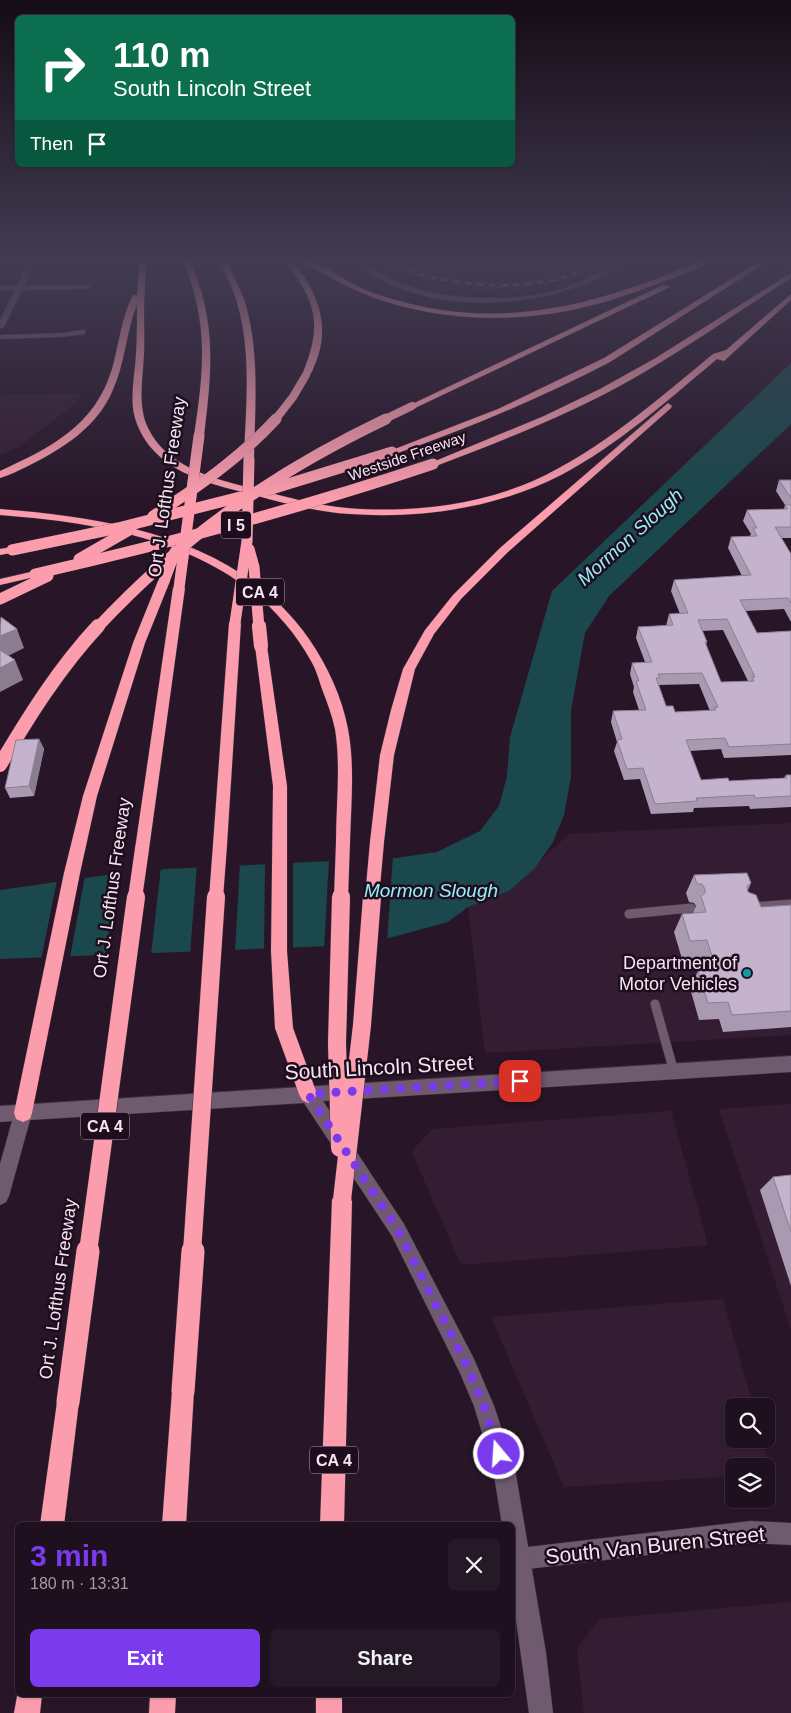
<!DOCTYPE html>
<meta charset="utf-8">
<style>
:root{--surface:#1e101e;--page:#261927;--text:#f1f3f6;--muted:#a19da4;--line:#3c303c;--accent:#7c3aed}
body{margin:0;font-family:Arial,sans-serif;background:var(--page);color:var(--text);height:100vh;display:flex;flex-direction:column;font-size:19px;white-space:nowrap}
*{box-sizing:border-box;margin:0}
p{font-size:16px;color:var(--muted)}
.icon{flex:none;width:28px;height:28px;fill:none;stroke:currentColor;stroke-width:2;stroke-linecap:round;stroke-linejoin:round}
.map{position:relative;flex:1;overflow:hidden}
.panel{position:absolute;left:15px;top:1522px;width:500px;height:175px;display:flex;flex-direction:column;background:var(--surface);border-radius:8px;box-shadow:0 1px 4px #0004,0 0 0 1px var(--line)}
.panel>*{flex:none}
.banner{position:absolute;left:15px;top:15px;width:500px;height:152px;border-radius:8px;box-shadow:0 1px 4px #0004,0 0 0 1px var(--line);background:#0b6e4f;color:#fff;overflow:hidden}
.controls{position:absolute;left:725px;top:1398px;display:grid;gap:10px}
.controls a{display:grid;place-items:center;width:50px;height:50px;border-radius:8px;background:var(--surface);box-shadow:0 1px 4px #0004,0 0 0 1px var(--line);font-size:25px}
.pin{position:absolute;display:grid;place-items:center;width:42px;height:42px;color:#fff;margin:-21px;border-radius:10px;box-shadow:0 2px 8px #0006}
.me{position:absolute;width:55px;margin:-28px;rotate:342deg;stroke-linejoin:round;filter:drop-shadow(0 0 4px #0008)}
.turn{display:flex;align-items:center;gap:18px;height:105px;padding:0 15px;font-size:22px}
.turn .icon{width:65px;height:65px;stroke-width:2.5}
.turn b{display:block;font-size:35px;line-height:42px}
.then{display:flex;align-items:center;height:48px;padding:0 15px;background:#0003;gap:10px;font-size:19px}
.round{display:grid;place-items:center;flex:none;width:52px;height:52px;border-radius:8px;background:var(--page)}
.summary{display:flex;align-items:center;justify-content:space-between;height:85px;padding:0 15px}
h1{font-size:30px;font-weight:700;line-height:38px;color:var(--accent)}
.cta{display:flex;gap:10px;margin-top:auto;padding:10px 15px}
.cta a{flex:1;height:58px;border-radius:8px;background:var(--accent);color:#fff;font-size:20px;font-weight:700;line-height:58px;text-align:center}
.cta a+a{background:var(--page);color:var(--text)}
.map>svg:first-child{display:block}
.built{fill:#341d33}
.water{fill:#1a484c}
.pier{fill:#281628}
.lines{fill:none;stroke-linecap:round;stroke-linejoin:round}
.service-casing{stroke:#3e303e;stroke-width:10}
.minor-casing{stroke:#3e303e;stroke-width:1}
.tertiary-casing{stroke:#3e303e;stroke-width:1}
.motorway-casing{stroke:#3e303e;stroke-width:1}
.service{stroke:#6f5a6f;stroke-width:9}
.minor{fill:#6f5a6f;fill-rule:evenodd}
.tertiary{fill:#6f5a6f;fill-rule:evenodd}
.motorway{fill:#fb9dad;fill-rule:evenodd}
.rail-casing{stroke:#8b7c8b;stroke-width:3}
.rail{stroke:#1f0d1e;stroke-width:2;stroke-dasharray:6;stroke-linecap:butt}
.motorway-bridge-far4-casing{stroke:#3e303e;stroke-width:9;stroke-linecap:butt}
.motorway-bridge-far3-casing{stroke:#3e303e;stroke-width:11;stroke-linecap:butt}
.motorway-bridge-far2-casing{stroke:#3e303e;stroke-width:15;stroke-linecap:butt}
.motorway-bridge-far1-casing{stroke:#3e303e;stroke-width:19;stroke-linecap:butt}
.motorway-bridge-casing{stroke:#3e303e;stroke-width:24;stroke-linecap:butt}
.motorway-bridge-far4{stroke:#fb9dad;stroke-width:8}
.motorway-bridge-far3{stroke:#fb9dad;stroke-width:11}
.motorway-bridge-far2{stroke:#fb9dad;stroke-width:14}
.motorway-bridge-far1{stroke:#fb9dad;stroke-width:18}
.motorway-bridge{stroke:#fb9dad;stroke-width:23}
.wall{fill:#a99ab1;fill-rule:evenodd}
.shaded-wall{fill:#8a7d90}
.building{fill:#c5b3ce;stroke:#8a7d90;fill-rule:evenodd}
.route{stroke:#7c3aed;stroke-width:9;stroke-dasharray:0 16.2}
.culture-dot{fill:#0f9aa8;stroke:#1f0d1e;stroke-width:2}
.labels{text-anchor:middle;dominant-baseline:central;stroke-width:5;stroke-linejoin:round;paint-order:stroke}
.far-street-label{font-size:15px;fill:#f3e6f2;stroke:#1f0d1e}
.shield{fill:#1f0d1e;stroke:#b3a5b2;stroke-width:1}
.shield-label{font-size:16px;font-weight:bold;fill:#f3e6f2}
.street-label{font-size:18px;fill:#f3e6f2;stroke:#1f0d1e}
.poi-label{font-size:18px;fill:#f3e6f2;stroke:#1f0d1e;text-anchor:end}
.water-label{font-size:19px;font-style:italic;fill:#91f2fc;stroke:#1f0d1e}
.near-street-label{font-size:21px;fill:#f3e6f2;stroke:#1f0d1e}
</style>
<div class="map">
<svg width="791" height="1713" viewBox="0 0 791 1713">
<rect width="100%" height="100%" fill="#281628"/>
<!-- built -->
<g class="built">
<path d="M378 260H598L542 281 554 289 501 294 446 289 404 275Z"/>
<path d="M80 393 78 401 19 447 0 455V395Z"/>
<path d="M791 823V1035L485 1053 468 907 509 891 569 834Z"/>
<path d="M791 1104V1330L719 1109Z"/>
<path d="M671 1111 708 1245 461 1265 413 1155V1150L432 1129Z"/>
<path d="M723 1299 753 1406H734V1439H762L771 1474H766V1466H734V1476L564 1487 491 1317Z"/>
<path d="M791 1602V1713H584L577 1649 599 1619Z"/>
</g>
<!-- water -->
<path class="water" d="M791 363V424L609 596 585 633 571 710V777L564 815 553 842 535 868 509 891 468 907 448 922 393 937 355 945 0 959V890L113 874 167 869 396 858 437 852 480 831 499 806 507 776 510 737 552 591Z"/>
<!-- pier -->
<g class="pier">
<path d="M393 856 387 941 355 947 324 949 329 859Z"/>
<path d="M293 861V950L264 951 265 863Z"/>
<path d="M240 863 235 952 190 954 197 865Z"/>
<path d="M161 867 151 955 105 957 118 871Z"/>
<path d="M85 876 70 958 41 960 57 880Z"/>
</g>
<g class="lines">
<!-- service casing -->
<g class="service-casing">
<g id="service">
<path d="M751 907 791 904"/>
<path d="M629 914 691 908"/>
<path d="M655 1004 674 1072"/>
</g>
</g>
<!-- minor casing -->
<g class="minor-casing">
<g id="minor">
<path d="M30 260H36L24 286 88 285 91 287 88 289 22 290 4 327 0 329V320L15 290H0V286H17Z"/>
<path d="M82 330H85V334L62 337 0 339V335L62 333Z"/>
<path d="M751 1521 791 1523V1545L751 1543 519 1570 512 1568V1550L519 1548Z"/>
</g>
</g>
<!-- tertiary casing -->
<g class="tertiary-casing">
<g id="tertiary">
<path d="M352 260C368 260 381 276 396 282 428 294 463 299 497 298 524 298 550 294 575 284 594 277 615 260 635 260 627 266 617 270 608 274 533 311 419 318 352 260Z"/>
<path d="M783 260H789L791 273 788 271Z"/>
<path d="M791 1056V1072L323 1101 404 1224 474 1359 494 1406 515 1469 546 1653 553 1713H529L512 1591V1525H502L493 1469 474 1406 460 1373 392 1236 304 1103 30 1120 9 1196 6 1202 0 1205V1164L12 1121 0 1122V1106Z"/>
</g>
</g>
<!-- motorway casing -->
<g class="motorway-casing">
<g id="motorway">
<path d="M140 260H147C147 270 145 279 145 288 143 310 145 331 144 353 143 378 137 405 148 428 167 468 217 480 256 489 286 497 316 505 347 508 408 513 476 506 533 481 600 451 657 400 713 354L726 350 791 294V300L724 361 717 359C668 400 618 445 561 475 497 508 421 519 350 514 315 512 280 502 247 493 204 483 154 469 137 424 128 402 135 377 136 354 137 337 137 321 137 304 126 332 125 364 112 392 96 428 62 449 28 466 19 470 10 475 0 478V471C50 448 95 426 112 369 119 345 121 318 133 295H137Z"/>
<path d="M183 260H190C217 323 212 370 204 436L199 439 194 436C204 370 209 324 183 260Z"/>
<path d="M219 260H226C232 273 239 286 244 299 260 349 255 405 254 457L249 460 244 457C246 405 252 350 236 299 232 286 225 273 219 260Z"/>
<path d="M284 260H291C317 290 331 324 316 362 313 368 312 375 306 378L302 375C323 325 317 302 284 260Z"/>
<path d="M302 260C319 260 337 276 353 284 367 291 381 296 396 300 505 332 602 303 703 260H713C698 271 675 277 657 284 628 295 598 305 567 311 487 326 398 317 328 276 319 271 309 267 302 260Z"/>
<path d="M762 260H770L610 362C541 398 469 428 395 454L392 455 387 452 498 409 604 358Z"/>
<path d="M791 273V278C739 311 688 347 634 378 571 414 504 440 436 466H430L428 464 544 416 600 389 654 359Z"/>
<path d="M663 285 670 287 415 408 412 409 408 406Z"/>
<path d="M668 403 672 406 671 408 508 552 461 599 434 634 415 669 405 710 394 755 384 842 382 846 377 848 372 846 370 842 380 755 391 710 403 669 425 630 453 595 500 548Z"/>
<path d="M0 509C114 518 239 539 309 639 327 665 342 697 348 729 355 766 351 805 350 842L348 846 343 848 338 846 336 842C336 805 341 766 335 729 332 715 327 702 322 689 319 680 316 669 311 661 248 548 118 524 0 515Z"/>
<path d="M12 547 17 550 16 552 0 555V549Z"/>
<path d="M35 571 41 574 39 576 0 585V579Z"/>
<path d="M164 578 170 581 145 643 97 796 80 873 32 1113 30 1119 23 1122 16 1119 14 1113 64 873 83 796 133 643 158 581Z"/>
<path d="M179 585 185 588 149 849 147 853 142 855 137 853 135 849 173 588Z"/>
<path d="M235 619 241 623 227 845 225 849 220 851 215 849 213 845 229 623Z"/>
<path d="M261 642 267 646 287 786V951L293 1028 317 1094 314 1100 308 1103 302 1100 299 1094 275 1028 271 951 273 786 255 646Z"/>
<path d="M342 1190 349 1193 352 1200 344 1525H320L332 1200 335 1193Z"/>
<path d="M183 1380 191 1383 194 1391 186 1525H162L172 1391 175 1383Z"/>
<path d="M68 1391 76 1394 79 1402 64 1525H40L57 1402 60 1394Z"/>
<path d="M18 1691V1695H42L40 1713H14Z"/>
<path d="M150 1695H176L175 1713H149Z"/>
<rect x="316" y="1695" width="26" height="18"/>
</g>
</g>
<!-- service -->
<use href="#service" class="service"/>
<!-- minor -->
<use href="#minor" class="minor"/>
<!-- tertiary -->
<use href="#tertiary" class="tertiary"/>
<!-- motorway -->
<use href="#motorway" class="motorway"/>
<!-- rail casing -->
<g class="rail-casing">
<path id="rail" d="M379 260C438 285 509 294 572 275 584 271 595 265 607 260"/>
</g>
<!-- rail -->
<use href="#rail" class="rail"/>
<!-- motorway-bridge-far4 casing -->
<g class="motorway-bridge-far4-casing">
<g id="motorway-bridge-far4">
<path d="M275 420 293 397 306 375"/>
<path d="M383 420 412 406"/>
</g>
</g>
<!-- motorway-bridge-far3 casing -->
<g class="motorway-bridge-far3-casing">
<g id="motorway-bridge-far3">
<path d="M265 491 392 452"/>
<path d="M153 516C198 487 240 458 276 419"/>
<path d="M249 549 254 567 259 628"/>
<path d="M12 550 118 528 240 497"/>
<path d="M79 559 131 529"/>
<path d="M35 574C170 543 302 508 433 464"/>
<path d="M164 581 175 552"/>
<path d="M179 588 199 436"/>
<path d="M0 599 48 576"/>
<path d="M235 623 247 541 249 459"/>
<path d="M97 628C183 536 273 473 386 419"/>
</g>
</g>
<!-- motorway-bridge-far2 casing -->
<g class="motorway-bridge-far2-casing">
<g id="motorway-bridge-far2">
<path d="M259 626 261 646"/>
<path d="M0 765C29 716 59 668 98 626"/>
<path d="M135 898 142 849"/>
<path d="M216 898 220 845"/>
<path d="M341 898 343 842"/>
<path d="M372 898 377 842"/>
</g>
</g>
<!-- motorway-bridge-far1 casing -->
<g class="motorway-bridge-far1-casing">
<g id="motorway-bridge-far1">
<path d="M340 1148 337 1043 341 897"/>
<path d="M342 1200 362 1025 372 897"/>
<path d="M88 1252 136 897"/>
<path d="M192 1252 216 897"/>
</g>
</g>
<!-- motorway-bridge casing -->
<g class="motorway-bridge-casing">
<g id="motorway-bridge">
<path d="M183 1391 193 1251"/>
<path d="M68 1402 88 1251"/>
</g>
</g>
<!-- motorway-bridge-far4 -->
<use href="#motorway-bridge-far4" class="motorway-bridge-far4"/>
<!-- motorway-bridge-far3 -->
<use href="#motorway-bridge-far3" class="motorway-bridge-far3"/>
<!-- motorway-bridge-far2 -->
<use href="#motorway-bridge-far2" class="motorway-bridge-far2"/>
<!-- motorway-bridge-far1 -->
<use href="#motorway-bridge-far1" class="motorway-bridge-far1"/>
<!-- motorway-bridge -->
<use href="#motorway-bridge" class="motorway-bridge"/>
</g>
<!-- wall -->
<g class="wall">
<path d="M779 480H791V538H781L791 554V622L784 609 745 611 757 633 791 631V755L724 758 721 749 690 751 701 780 729 781 784 778 786 775H791V807L750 809 749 806 694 808 693 812 651 814 640 779 624 780 614 751 617 742 611 722 613 711 639 710 633 692 634 687 630 674 632 663 645 662 636 638 638 627 666 626 669 614H680L671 591 674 580 742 576 728 548 731 537 750 536 751 534 743 521 747 510 784 509 785 505 776 491ZM723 630 748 681 721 682 706 645 707 642 702 631ZM699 684 710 711 675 712 666 706 659 685Z"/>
<path d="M39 739 44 749 34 796 10 798 5 788Z"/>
<path d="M694 875 751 883 748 890V892L761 907 791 905V1027L723 1032 719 1019 699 1020 690 988 698 971 703 970 699 958 682 959 674 932 682 914 693 913 696 906 694 903 689 902 686 893Z"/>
<path d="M791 1175V1286L760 1190 773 1177Z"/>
</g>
<!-- shaded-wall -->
<g class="shaded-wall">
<path d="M17 629 24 648 0 660V636Z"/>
<path d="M15 660 23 680 0 692V668Z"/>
<path d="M39 739 44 749 34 796 29 786Z"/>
</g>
<!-- building -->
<g class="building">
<path d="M779 480H791V498Z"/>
<path d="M785 505H791V527H775L791 554V603L788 598 740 600 757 633 791 631V744L729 747 725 738 686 740 701 780 728 778 729 781 787 778 786 775H791V796L755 798 754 795 696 798 697 801 655 804 643 768 627 769 617 740 622 739 613 711 646 710 636 681H639L632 663 652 662 638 627 673 625 669 614 688 613 674 580 751 575 731 537 757 536 753 528H757L747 510 788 509ZM727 619 755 677H752L754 681 721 682 705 642H707L698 620ZM702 673 718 707 714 708 716 710 675 712 673 706H666L656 678H660L658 674Z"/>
<path d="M1 617 17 629 0 636Z"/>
<path d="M0 650 15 660 0 668Z"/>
<path d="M39 739 29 786 5 788 16 740Z"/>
<path d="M747 873 751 883 747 886 748 892 756 895 761 907 791 905V1011L732 1015 728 1002 708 1003 698 971 716 969 707 940 690 941 682 914 706 912 701 896 705 893V889L702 884H697L694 875Z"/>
<path d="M791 1175V1232L773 1177Z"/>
</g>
<!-- sky -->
<linearGradient id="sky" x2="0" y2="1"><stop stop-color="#160c16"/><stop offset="0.52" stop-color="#423c53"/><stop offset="1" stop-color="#423c53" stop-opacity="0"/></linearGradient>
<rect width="791" height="500" fill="url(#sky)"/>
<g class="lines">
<!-- route -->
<path class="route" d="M499 1454 484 1406 467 1366 398 1230 308 1094 520 1081"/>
</g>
<!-- markers -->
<circle class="culture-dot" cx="747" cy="973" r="5"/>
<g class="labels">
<!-- far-street labels -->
<g class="far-street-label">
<text transform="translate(407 456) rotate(-19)">Westside Freeway</text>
</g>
<!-- shield labels -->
<g class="shield">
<rect x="221" y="511.5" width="30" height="27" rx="4"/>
<rect x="236" y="578.5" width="48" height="27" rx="4"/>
<rect x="81" y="1112.5" width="48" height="27" rx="4"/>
<rect x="310" y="1446.5" width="48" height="27" rx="4"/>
</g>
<g class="shield-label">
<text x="236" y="525">I 5</text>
<text x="260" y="592">CA 4</text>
<text x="105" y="1126">CA 4</text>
<text x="334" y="1460">CA 4</text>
</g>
<!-- street labels -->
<g class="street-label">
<text transform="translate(167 487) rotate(-82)">Ort J. Lofthus Freeway</text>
<text transform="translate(112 888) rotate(-82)">Ort J. Lofthus Freeway</text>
<text transform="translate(58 1289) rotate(-82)">Ort J. Lofthus Freeway</text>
</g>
<!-- poi labels -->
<g class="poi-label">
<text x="737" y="963">Department of<tspan x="737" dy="21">Motor Vehicles</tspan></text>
</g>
<!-- water labels -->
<g class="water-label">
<text transform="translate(630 537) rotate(-42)">Mormon Slough</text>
<text x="431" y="890">Mormon Slough</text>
</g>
<!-- near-street labels -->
<g class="near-street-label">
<text transform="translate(379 1067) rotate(-3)">South Lincoln Street</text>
<text transform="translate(655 1545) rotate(-6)">South Van Buren Street</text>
</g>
</g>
</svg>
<div class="controls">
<a><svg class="icon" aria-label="search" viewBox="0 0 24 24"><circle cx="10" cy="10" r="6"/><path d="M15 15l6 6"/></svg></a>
<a><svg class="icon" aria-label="layers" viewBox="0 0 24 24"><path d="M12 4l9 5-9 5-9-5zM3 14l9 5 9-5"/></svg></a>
</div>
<div class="pin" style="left:520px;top:1081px;background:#d93025"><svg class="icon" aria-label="arrive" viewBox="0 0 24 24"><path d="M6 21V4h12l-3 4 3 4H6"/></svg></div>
<svg class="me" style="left:499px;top:1454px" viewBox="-20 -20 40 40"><circle r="17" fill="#7c3aed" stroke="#fff" stroke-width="3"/><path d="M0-11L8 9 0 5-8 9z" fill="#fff"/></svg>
<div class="banner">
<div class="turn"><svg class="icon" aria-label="right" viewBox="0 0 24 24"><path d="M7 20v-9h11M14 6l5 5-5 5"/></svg><div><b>110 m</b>South Lincoln Street</div></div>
<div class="then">Then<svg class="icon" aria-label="arrive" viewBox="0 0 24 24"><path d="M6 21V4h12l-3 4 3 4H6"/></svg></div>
</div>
<section class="panel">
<div class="summary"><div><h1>3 min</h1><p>180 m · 13:31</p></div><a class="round"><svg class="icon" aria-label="close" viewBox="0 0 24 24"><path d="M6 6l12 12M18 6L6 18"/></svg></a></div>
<div class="cta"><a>Exit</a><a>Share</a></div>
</section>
</div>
